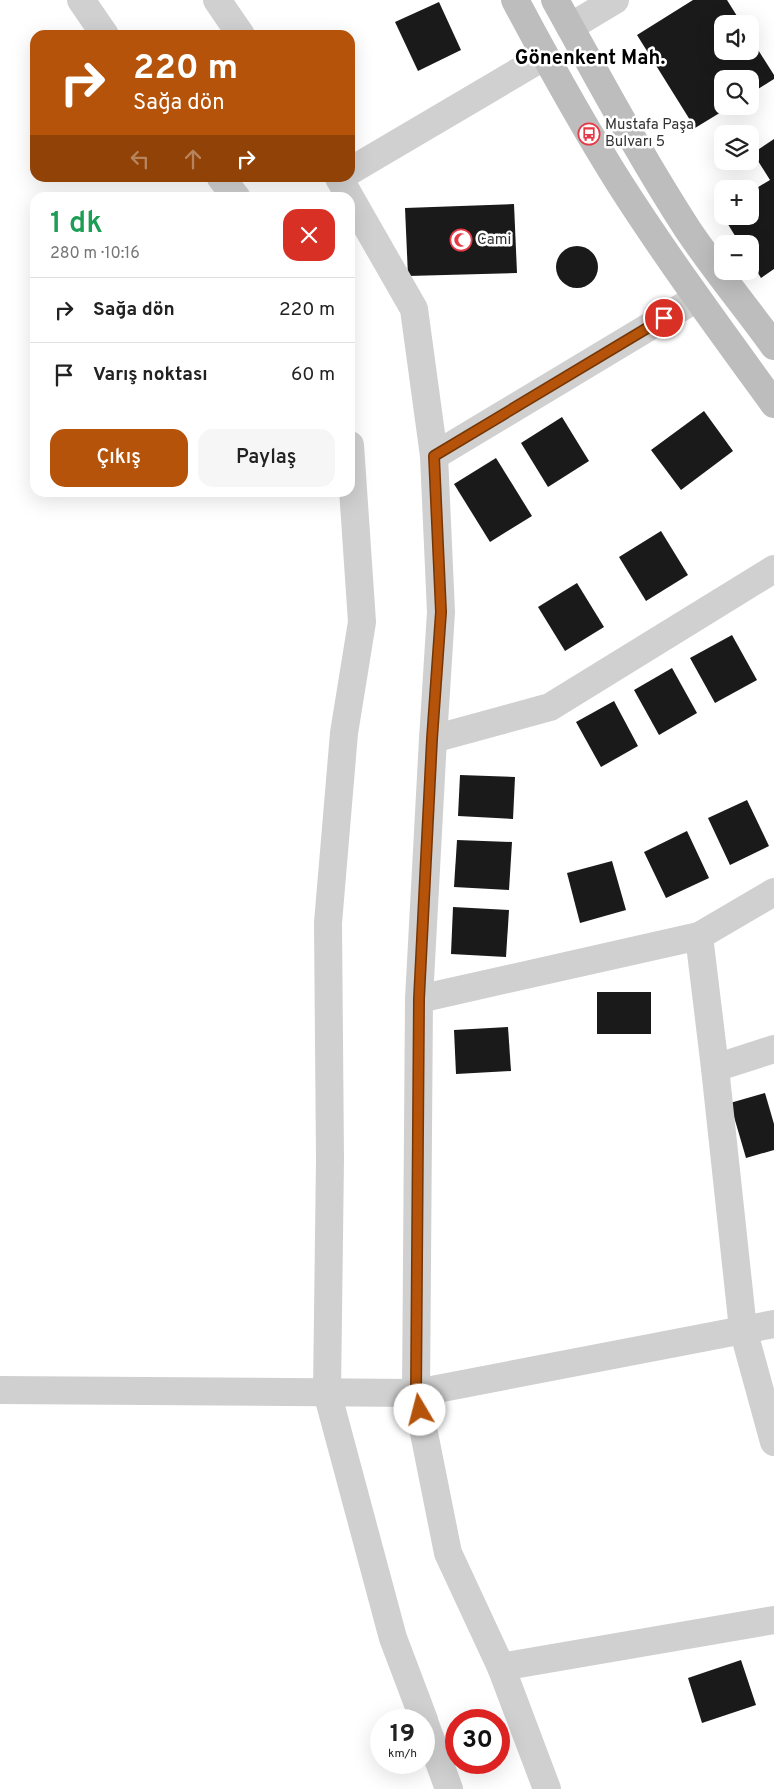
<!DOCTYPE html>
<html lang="tr">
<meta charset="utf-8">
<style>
:root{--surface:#fff;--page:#f6f6f6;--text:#222;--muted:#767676;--line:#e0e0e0;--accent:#b45309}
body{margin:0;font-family:Overpass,sans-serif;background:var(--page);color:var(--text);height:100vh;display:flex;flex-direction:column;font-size:19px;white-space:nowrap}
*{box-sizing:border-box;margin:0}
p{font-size:16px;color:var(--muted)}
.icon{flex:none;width:28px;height:28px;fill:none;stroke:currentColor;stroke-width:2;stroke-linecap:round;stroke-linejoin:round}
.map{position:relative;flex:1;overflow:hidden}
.panel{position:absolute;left:30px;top:192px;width:325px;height:305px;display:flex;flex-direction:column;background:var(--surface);border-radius:15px;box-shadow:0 5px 20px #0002}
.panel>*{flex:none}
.banner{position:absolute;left:30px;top:30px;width:325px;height:152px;border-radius:15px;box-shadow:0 5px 20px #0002;background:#b45309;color:#fff;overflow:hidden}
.controls{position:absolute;left:714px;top:15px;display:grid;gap:10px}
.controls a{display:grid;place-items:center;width:45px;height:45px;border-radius:10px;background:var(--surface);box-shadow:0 5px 20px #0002;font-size:25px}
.speed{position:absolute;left:370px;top:1709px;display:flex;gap:10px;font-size:25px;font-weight:700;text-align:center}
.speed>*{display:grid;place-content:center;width:65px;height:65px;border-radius:50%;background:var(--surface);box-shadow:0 5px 20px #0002;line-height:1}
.speed small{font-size:12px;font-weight:400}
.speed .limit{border:8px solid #d22;background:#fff;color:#111}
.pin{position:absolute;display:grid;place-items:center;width:42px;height:42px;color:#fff;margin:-21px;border:2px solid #fff;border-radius:50%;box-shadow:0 1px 5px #0007}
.me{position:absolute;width:55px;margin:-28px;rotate:352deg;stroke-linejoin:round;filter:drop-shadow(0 0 4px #0008)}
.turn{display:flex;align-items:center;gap:18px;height:105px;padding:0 20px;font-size:22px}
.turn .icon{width:65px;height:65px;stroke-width:2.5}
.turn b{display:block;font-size:35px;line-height:42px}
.lanes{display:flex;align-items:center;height:48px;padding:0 20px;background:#0003;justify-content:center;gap:25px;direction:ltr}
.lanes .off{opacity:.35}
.round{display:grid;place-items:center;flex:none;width:52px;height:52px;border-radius:15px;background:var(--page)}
.summary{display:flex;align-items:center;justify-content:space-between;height:85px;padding:0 20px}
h1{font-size:30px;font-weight:600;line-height:38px;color:#1e9e55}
.cta{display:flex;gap:10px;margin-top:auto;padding:10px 20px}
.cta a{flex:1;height:58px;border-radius:15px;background:var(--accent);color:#fff;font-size:20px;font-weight:600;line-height:58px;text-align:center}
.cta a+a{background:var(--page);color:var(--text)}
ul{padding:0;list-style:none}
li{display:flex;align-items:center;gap:15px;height:65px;padding:0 20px;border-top:1px solid var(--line)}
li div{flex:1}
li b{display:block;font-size:19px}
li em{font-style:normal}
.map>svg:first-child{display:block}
.building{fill:#1a1a1a}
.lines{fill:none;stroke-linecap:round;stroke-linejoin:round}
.street{stroke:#d0d0d0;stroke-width:28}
.secondary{stroke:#bdbdbd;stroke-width:28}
.route-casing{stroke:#753606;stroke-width:12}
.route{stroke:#b45309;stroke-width:9}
.labels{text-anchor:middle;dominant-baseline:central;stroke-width:5;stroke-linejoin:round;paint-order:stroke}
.poi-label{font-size:15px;fill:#333;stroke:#fff;text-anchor:start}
.district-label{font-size:20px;font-weight:bold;fill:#000;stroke:#fff}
</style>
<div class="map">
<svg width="774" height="1789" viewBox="0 0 774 1789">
<rect width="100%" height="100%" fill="#fff"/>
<!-- building -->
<g class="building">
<path d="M693 0H727L742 24H722V51H750V37L774 75V79L750 94V79H722V106H731L695 128 637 35Z"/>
<path d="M439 2 461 50 418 71 395 22Z"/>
<path d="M774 139V269L761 278 750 260V244H740L723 216H750V192L770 180 753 153Z"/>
<path d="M514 204 517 273 408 276 405 208Z"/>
<circle cx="577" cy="267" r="21"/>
<path d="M704 411 733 451 681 490 651 450Z"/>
<path d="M562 417 589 461 548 487 521 443Z"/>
<path d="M496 458 532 516 490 542 454 484Z"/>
<path d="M661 531 688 575 646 601 619 557Z"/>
<path d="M577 583 604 627 565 651 538 607Z"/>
<path d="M732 635 757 680 715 703 690 658Z"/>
<path d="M672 668 697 713 659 735 634 690Z"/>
<path d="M614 701 638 746 601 767 576 722Z"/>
<path d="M460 775 515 777 513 819 458 816Z"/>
<path d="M747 800 769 846 730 865 708 818Z"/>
<path d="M687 831 709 878 666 898 644 852Z"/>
<path d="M457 840 512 842 509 890 454 887Z"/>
<path d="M612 861 626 910 580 923 567 873Z"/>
<path d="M453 907 509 910 506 957 451 954Z"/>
<rect x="597" y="992" width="54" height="42"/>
<path d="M508 1027 511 1071 456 1074 454 1030Z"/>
<path d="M765 1093 774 1124V1150L746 1158 730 1103Z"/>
<path d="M741 1660 756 1705 702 1723 688 1678Z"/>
</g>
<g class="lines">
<!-- street -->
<g class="street">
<path d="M81 0 105 35"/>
<path d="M217 0 241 35"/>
<path d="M570 27 615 0"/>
<path d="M350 171 545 56"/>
<path d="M221 178 237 198"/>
<path d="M339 178 414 309 434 456 441 612 433 739 419 999 416 1393 448 1553 501 1667 547 1789"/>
<path d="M350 445 362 622 344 733 328 923 330 1159 327 1392 393 1638 424 1720"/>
<path d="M434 456 697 298"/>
<path d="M433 739 550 707 774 569"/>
<path d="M699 936 715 1068 743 1329 774 1442"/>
<path d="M419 999 699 936 774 892"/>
<path d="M715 1068 774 1049"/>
<path d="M0 1390 416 1393 774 1324"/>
<path d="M501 1667 774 1620"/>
<path d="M424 1721 449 1789"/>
</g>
<!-- secondary -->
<g class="secondary">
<path d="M515 0C548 62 582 124 620 184 668 259 721 331 774 404"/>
<path d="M555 0C598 77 640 156 688 230 715 270 746 307 774 346"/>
</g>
</g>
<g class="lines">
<!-- route casing -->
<g class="route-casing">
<path id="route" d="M420 1410 416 1393 419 999 432 739 441 612 434 456 664 318"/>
</g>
<!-- route -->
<use href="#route" class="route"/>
</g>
<!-- icons -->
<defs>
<g id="bus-ring" transform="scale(1.125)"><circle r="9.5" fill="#fff" stroke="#e63946" stroke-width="1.5"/><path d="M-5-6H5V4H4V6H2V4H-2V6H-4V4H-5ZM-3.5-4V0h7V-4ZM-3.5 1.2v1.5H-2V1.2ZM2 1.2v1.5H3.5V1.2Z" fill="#e63946"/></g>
<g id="mosque-ring" transform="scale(1.125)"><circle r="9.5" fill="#fff" stroke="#e63946" stroke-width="1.5"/><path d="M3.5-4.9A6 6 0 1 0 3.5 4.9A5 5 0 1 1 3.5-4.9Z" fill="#e63946"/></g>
</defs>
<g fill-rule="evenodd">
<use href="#bus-ring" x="589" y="134"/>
<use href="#mosque-ring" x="461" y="240"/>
</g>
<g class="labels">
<!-- poi labels -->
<g class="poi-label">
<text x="605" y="125">Mustafa Paşa<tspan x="605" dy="17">Bulvarı 5</tspan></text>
<text x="477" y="240">Cami</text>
</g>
<!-- district labels -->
<g class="district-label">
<text x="590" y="59">Gönenkent Mah.</text>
</g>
</g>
</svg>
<div class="controls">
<a><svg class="icon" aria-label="sound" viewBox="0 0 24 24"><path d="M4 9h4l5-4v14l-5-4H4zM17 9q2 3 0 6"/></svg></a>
<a><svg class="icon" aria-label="search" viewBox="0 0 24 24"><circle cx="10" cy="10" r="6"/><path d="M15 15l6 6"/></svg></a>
<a><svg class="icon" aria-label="layers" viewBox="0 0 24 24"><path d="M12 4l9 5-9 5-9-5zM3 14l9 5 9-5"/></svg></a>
<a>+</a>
<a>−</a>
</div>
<div class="speed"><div>19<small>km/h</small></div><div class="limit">30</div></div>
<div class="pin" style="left:664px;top:318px;background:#d93025"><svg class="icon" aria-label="arrive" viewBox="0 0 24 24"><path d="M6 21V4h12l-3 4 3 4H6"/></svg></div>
<svg class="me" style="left:420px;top:1410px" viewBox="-20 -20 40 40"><circle r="19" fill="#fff"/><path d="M0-13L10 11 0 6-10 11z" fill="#b45309"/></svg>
<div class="banner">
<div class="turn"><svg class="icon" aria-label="right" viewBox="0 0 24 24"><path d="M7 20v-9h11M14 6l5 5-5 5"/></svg><div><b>220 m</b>Sağa dön</div></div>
<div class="lanes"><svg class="icon off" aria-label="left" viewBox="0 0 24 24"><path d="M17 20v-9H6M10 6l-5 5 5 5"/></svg><svg class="icon off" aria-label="ahead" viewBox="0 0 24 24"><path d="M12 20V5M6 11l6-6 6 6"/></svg><svg class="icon" aria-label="right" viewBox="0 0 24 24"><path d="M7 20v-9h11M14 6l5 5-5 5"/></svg></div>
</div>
<section class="panel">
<div class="summary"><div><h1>1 dk</h1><p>280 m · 10:16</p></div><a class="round" style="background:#d93025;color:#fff"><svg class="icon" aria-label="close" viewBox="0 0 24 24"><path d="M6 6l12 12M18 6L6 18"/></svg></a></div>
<ul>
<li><svg class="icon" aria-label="right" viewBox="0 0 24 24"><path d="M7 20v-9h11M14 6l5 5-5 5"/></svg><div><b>Sağa dön</b></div><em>220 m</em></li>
<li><svg class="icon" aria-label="arrive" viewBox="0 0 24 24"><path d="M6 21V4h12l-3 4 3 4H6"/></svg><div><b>Varış noktası</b></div><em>60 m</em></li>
</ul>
<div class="cta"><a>Çıkış</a><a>Paylaş</a></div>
</section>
</div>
